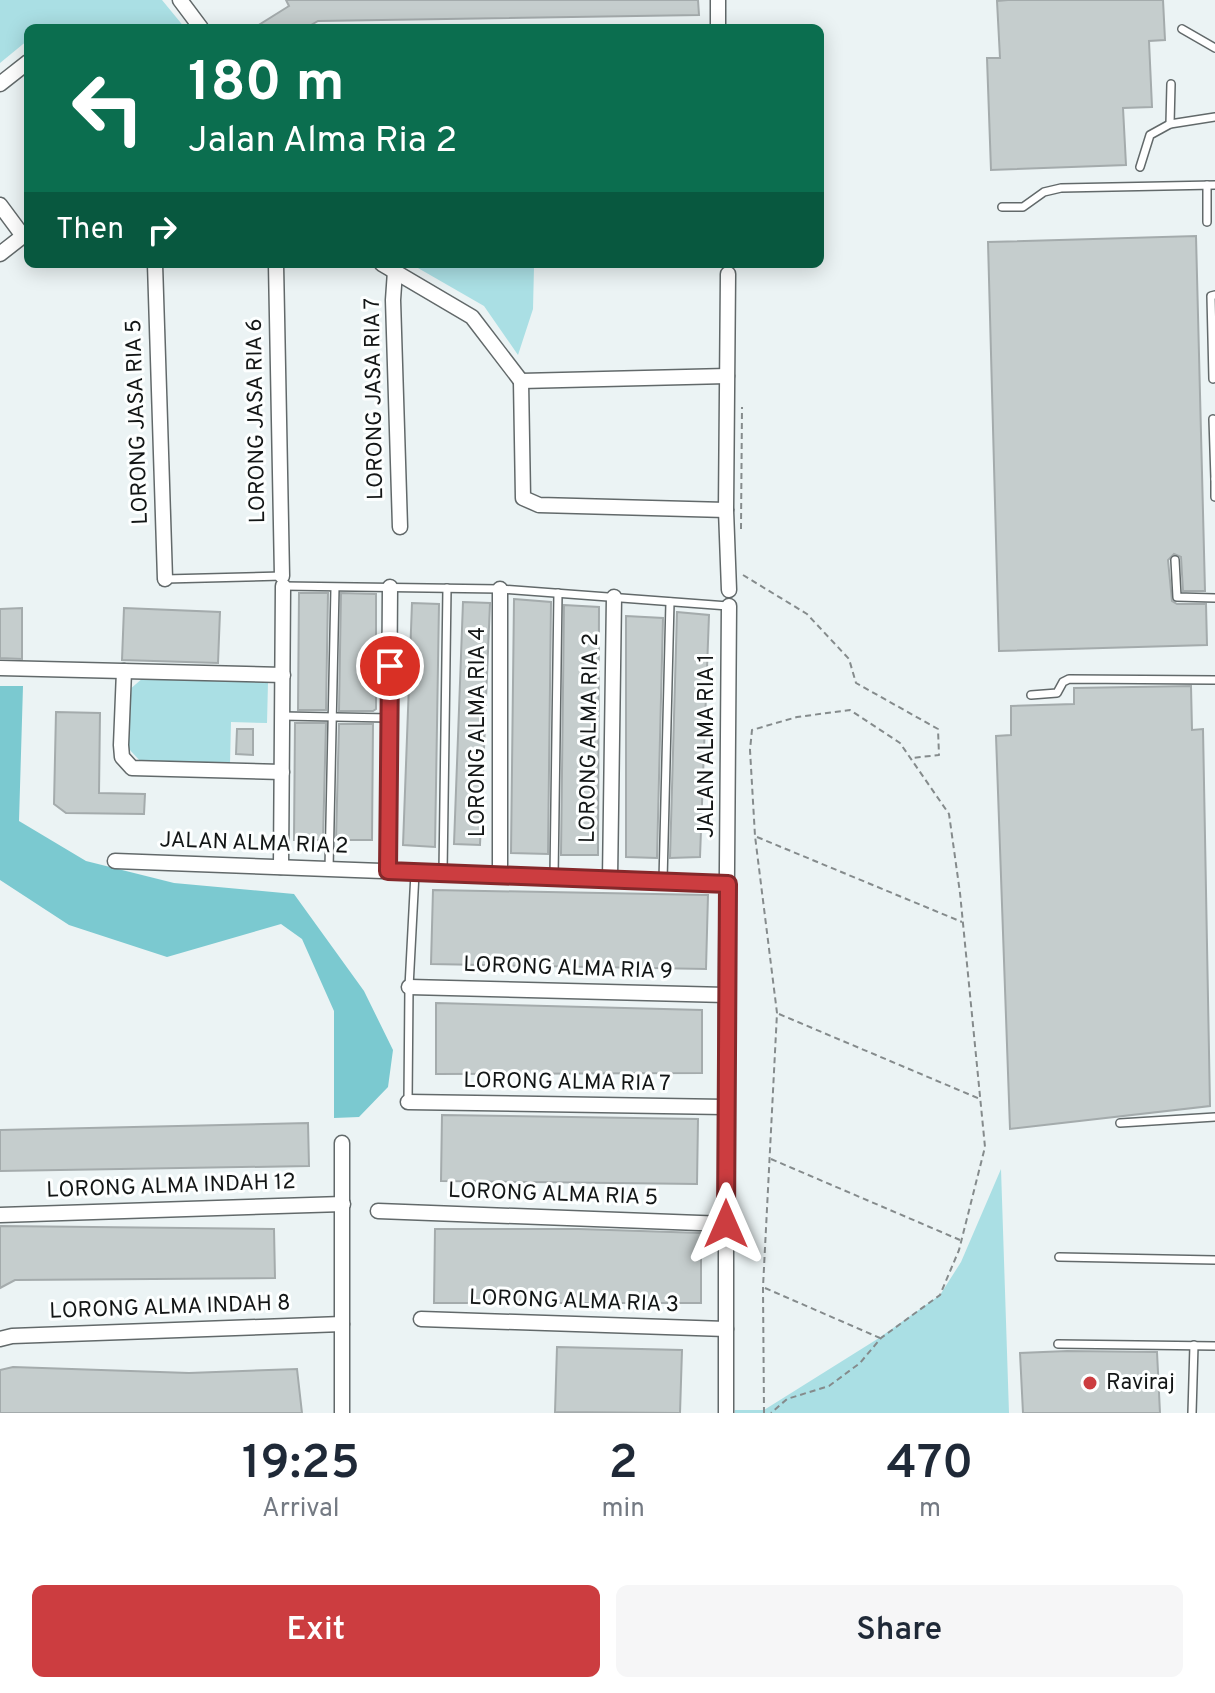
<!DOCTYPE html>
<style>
:root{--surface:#fff;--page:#f6f6f7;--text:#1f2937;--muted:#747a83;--accent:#cc3d40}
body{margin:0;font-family:Overpass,sans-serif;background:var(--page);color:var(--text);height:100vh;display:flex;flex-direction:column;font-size:30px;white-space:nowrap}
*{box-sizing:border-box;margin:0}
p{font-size:26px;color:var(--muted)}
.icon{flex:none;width:44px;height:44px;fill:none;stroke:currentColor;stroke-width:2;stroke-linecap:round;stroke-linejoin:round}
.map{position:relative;height:1413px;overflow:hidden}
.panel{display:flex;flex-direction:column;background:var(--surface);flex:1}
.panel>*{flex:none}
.guide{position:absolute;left:24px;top:24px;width:800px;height:244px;border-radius:12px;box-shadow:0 4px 20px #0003;background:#0b6e4f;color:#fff;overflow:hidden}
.pin{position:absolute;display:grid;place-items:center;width:68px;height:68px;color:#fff;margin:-34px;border:4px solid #fff;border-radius:50%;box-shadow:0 2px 8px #0007}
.me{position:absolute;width:88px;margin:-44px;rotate:0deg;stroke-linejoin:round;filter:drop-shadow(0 0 6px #0008)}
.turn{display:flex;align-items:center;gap:28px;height:168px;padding:0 32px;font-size:36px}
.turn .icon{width:104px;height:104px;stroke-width:2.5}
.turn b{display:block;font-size:56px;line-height:68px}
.then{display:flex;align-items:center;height:76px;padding:0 32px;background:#0003;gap:16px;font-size:30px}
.eta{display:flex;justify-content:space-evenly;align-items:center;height:136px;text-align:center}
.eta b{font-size:48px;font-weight:600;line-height:56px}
.primary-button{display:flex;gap:16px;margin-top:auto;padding:16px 32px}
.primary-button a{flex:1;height:92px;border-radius:12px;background:var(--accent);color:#fff;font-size:32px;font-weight:600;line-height:92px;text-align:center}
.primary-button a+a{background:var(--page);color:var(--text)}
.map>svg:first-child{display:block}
.green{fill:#aadfe4}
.forest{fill:#7bc9d0}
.building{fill:#c5cdcd;stroke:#a4abac;stroke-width:2}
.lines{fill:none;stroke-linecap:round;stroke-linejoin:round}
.service-casing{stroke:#62696a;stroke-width:10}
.minor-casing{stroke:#62696a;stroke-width:17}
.path{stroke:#858b8c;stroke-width:2;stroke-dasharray:6 4;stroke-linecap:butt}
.service{stroke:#fff;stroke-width:7}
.minor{stroke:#fff;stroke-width:14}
.route-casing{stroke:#85282a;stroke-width:20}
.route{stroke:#cc3d40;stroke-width:14}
.poi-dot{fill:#cc3d40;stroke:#fdffff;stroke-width:3}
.labels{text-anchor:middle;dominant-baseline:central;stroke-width:6;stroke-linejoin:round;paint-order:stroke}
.street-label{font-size:22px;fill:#131616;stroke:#fdffff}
.poi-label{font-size:22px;fill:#131616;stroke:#fdffff;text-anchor:start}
</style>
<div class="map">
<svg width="1215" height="1413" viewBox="0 0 1215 1413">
<rect width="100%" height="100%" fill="#ebf3f4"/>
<!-- green -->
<g class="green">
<path d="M0 0H162L185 28H28V40L0 63Z"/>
<path d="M411 264H528L534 267 533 309 518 355 484 306Z"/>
<path d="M143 678 268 682 267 723 231 722 230 764 141 762 129 749V690Z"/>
<path d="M1001 1169 1009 1413H735V1410H764L879 1338 940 1295 961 1262Z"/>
</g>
<!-- forest -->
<path class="forest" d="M0 686H23L19 821 86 861 174 883 294 894 364 991 393 1050 388 1087 359 1117 334 1118V1011L302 939 281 924 167 957 69 925 0 880Z"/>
<!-- building -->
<g class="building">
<path d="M286 0H698L699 15 318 21 306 28H254L289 6Z"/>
<path d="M1008 0H1163L1165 40 1149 41 1152 107 1123 108 1126 165 991 170 987 58H1000L997 1Z"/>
<path d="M1196 236 1205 591H1183L1181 557 1174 554 1168 560 1172 601 1177 604H1206L1207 645 999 651 988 242Z"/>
<path d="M299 593H328L326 710H298Z"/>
<path d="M341 593 376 594V709L373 711H339Z"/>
<path d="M514 599 551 602 548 854 511 853Z"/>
<path d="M463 602 490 603 480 845 454 844Z"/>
<path d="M412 603 439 604 435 847 403 845Z"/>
<path d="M564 605 599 607 598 855H561Z"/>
<path d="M22 608V659L0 658V609Z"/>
<path d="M124 608 220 612 218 663 122 660Z"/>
<path d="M677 612 709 615 700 857 670 858Z"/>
<path d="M626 616 663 618 657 858 626 857Z"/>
<path d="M1191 686 1192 730 1203 729 1210 1106 1010 1129 996 736 1011 735V706L1074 704V688Z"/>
<path d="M56 712 100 713 99 793 145 794 144 814 66 813 54 804Z"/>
<path d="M295 723H326L323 840H294Z"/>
<path d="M339 724H373L372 840H336Z"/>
<path d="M237 729H253V755L236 754Z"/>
<path d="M433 890 708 895 706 969 431 964Z"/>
<path d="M436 1003 702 1010V1073L436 1074Z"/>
<path d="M442 1115 698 1119 697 1184 441 1181Z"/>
<path d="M308 1123 309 1166 0 1171V1130Z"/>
<path d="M0 1226 274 1229 275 1278 15 1280 0 1288Z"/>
<path d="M435 1229H579L701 1233V1303H434Z"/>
<path d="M557 1347 682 1350 680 1413 555 1412Z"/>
<path d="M1067 1351 1157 1352 1160 1413H1023L1020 1353Z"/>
<path d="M13 1367 189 1373 297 1369 302 1413H0V1370Z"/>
</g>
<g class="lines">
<!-- service casing -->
<g class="service-casing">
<g id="service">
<path d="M1182 29 1215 48"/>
<path d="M1170 124 1171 84"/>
<path d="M1140 167 1150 135 1170 124 1215 117"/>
<path d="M1207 185V222"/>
<path d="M1002 207H1023L1044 192 1061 188 1215 185"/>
<path d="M1213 379 1211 296 1215 295"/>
<path d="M1213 419 1215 479"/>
<path d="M1215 479V497"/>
<path d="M1175 560 1177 597 1215 598"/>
<path d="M165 579 282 576"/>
<path d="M283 586 500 589 728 606"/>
<path d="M1031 695 1057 693 1063 682 1069 679 1215 680"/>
<path d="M282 716 390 718"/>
<path d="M329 869 335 588"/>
<path d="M443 873 447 588"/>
<path d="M554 877 558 593"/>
<path d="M663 881 670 602"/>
<path d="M408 1102 409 987 415 873"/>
<path d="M1120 1123 1215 1117"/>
<path d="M1059 1257 1215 1260"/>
<path d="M1058 1344 1215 1346"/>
<path d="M1192 1413 1194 1345"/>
</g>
</g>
<!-- minor casing -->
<g class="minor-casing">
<g id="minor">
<path d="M180 0 201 28"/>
<path d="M718 0V28"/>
<path d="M0 84 28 62"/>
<path d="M0 205 23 236 0 254"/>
<path d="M155 264 165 579"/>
<path d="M276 264 282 576"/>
<path d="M382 264 472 317 521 381"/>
<path d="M395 271 393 300 400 527"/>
<path d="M728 274 726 510 729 590"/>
<path d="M521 381 523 498 539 505 726 510"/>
<path d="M521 381 727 376"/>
<path d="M0 668 283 675"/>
<path d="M124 671 121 745 122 757 132 768 282 772"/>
<path d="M115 861 728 884"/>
<path d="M281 867 283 586"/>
<path d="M388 871 390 587"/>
<path d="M500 875V589"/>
<path d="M610 879 614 597"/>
<path d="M409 987 726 995"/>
<path d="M408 1102 725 1107"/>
<path d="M378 1211 726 1224"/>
<path d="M0 1215 343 1204"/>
<path d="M421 1319 726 1329"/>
<path d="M0 1339 12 1336 342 1324"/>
<path d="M342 1413V1143"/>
<path d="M726 1413V995L729 606"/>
</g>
</g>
<!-- path -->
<g class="path">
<path d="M741 529 742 407"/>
<path d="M743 575 807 614 849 659 856 683 938 729 939 755 912 758"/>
<path d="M757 837 962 922"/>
<path d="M779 1014 980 1099"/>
<path d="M771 1159 960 1240"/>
<path d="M765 1288 880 1338"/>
<path d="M764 1413 763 1287 777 1013 755 836 750 750 752 730 797 717 850 710 900 743 949 814 960 893 985 1147 959 1250 940 1295 881 1338 860 1363 829 1386 787 1399 771 1413"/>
</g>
<!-- service -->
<use href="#service" class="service"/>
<!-- minor -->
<use href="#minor" class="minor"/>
</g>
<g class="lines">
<!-- route casing -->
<g class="route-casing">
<path id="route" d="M390 666 388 871 728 884 726 1224"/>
</g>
<!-- route -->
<use href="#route" class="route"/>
</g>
<!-- markers -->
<circle class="poi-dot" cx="1090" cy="1383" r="8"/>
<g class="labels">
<!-- street labels -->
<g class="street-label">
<text transform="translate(375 399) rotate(-91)">LORONG JASA RIA 7</text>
<text transform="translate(257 421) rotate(-91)">LORONG JASA RIA 6</text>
<text transform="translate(138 422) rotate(-92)">LORONG JASA RIA 5</text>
<text transform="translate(478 732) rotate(-90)">LORONG ALMA RIA 4</text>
<text transform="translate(590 738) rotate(-89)">LORONG ALMA RIA 2</text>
<text transform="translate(707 746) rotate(-90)">JALAN ALMA RIA 1</text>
<text transform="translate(254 844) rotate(2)">JALAN ALMA RIA 2</text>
<text transform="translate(568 969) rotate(2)">LORONG ALMA RIA 9</text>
<text transform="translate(567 1083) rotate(1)">LORONG ALMA RIA 7</text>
<text transform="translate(171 1187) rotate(-2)">LORONG ALMA INDAH 12</text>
<text transform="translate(553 1195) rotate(2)">LORONG ALMA RIA 5</text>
<text transform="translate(574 1302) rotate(2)">LORONG ALMA RIA 3</text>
<text transform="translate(170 1308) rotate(-2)">LORONG ALMA INDAH 8</text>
</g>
<!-- poi labels -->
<g class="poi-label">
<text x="1106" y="1383">Raviraj</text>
</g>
</g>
</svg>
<div class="pin" style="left:390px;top:666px;background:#d93025"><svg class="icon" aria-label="arrive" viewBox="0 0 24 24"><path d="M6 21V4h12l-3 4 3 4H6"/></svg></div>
<svg class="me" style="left:726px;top:1224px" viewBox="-20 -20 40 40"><path d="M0-17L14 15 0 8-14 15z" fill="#cc3d40" stroke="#fff" stroke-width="4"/></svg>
<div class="guide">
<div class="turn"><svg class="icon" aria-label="left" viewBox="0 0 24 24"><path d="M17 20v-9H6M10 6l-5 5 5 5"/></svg><div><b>180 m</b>Jalan Alma Ria 2</div></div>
<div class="then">Then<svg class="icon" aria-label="right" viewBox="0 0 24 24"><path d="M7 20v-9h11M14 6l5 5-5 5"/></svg></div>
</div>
</div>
<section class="panel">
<div class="eta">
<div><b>19:25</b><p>Arrival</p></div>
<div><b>2</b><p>min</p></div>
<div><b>470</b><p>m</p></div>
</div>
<div class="primary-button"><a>Exit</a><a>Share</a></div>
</section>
